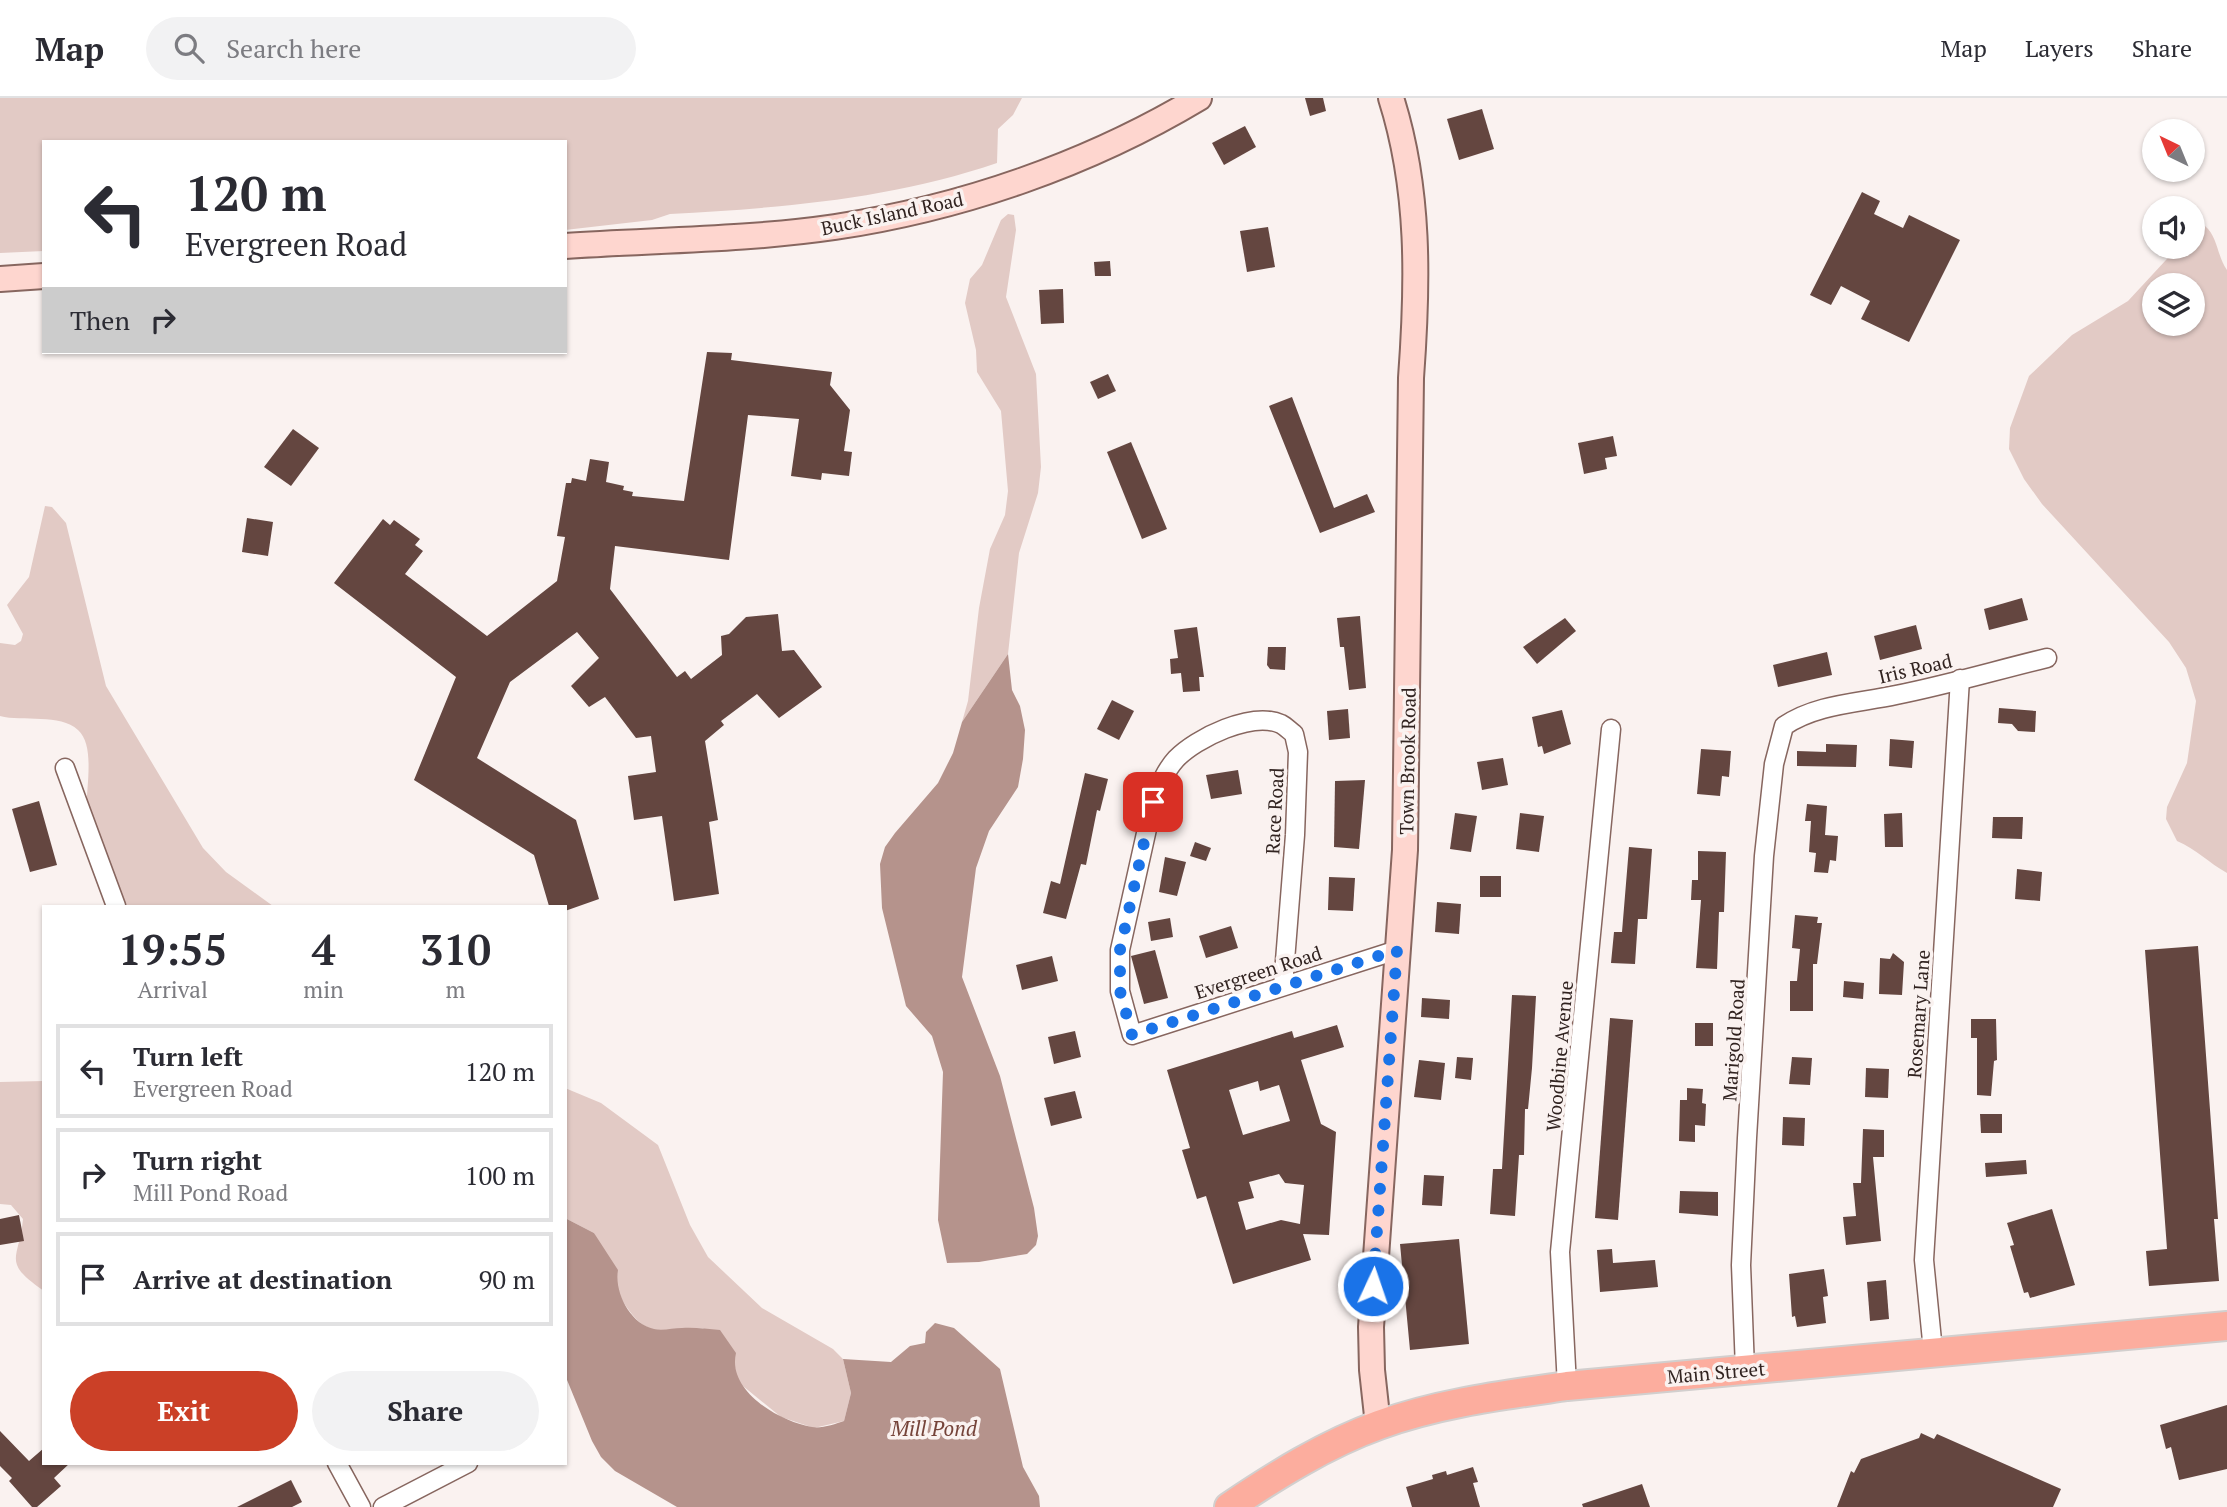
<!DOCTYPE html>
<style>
:root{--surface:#fff;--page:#f2f2f3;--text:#2b2b33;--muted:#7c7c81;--line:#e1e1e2;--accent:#cb4027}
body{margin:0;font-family:"PT Serif",serif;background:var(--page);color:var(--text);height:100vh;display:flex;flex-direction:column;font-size:26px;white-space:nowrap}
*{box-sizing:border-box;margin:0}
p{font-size:23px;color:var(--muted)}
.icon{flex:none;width:38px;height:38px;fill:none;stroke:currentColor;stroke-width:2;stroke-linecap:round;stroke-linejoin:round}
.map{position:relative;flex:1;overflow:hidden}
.sheet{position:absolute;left:42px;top:807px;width:525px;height:560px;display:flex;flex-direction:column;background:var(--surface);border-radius:0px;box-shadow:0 2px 5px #0004}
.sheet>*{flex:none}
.top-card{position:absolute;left:42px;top:42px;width:525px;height:214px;border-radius:0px;box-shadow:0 2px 5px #0004;background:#fff;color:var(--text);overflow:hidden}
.needle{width:46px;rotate:317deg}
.tools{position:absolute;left:2142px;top:21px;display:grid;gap:14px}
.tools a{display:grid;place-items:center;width:63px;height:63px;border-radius:50%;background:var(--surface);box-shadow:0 2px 5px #0004;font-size:35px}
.pin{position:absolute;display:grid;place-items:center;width:60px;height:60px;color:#fff;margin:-30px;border-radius:14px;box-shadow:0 4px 10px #0006}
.me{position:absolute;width:77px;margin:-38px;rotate:3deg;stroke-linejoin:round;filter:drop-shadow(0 0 5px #0008)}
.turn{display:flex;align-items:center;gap:24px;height:147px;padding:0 28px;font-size:32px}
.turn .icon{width:91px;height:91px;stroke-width:2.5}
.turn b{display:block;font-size:49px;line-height:60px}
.then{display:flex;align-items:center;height:66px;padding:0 28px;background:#0003;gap:14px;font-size:26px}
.eta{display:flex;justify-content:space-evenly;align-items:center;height:119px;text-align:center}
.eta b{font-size:42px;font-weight:700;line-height:49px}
.primary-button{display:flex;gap:14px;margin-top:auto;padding:14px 28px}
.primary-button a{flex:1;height:80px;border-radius:42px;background:var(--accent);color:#fff;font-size:28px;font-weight:700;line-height:80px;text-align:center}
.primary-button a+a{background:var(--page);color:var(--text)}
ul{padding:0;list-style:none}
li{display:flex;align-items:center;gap:21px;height:94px;margin:0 14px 10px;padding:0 14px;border:4px solid var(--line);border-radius:0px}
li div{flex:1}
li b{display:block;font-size:26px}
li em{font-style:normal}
header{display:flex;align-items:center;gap:42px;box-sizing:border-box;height:98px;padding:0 35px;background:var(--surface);border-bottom:2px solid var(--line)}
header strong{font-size:33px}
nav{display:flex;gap:38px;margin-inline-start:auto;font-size:24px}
.search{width:490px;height:63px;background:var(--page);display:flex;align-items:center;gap:18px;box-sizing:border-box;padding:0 24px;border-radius:38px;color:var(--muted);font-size:26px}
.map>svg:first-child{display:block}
.green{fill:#e2cac5;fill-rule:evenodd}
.water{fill:#b5938c}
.building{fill:#644640;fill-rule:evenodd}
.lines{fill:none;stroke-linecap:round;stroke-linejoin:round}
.street-casing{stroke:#87665f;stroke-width:21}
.secondary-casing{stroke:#87665f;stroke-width:28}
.primary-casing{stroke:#d2cfce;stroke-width:32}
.street{stroke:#fff;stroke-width:18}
.secondary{stroke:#fed6cf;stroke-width:24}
.primary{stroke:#fcad9e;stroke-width:28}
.route{stroke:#1a73e8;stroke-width:12;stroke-dasharray:0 21.6}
.labels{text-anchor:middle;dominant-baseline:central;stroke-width:7;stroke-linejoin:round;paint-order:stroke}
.street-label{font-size:19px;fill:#312320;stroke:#faf2f0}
.water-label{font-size:21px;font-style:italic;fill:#76443a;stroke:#faf2f0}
</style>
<header>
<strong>Map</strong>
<div class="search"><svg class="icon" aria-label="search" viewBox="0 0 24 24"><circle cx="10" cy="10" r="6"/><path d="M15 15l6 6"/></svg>Search here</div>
<nav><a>Map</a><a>Layers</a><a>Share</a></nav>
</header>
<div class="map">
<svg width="2227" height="1409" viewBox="0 0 2227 1409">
<rect width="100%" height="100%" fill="#faf2f0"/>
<!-- green -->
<g class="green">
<path d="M0 0H1022L1013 17 998 31 997 65C892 101 781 110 670 116L652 122 565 132V44H44V153L0 155Z"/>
<path d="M1008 116 1014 117 1016 132 1006 199 1036 276 1041 369 1038 395 1019 455 1008 556 962 624 968 603 979 510 990 451 1005 417 1008 393 1001 313 977 274 976 252 965 205 970 181 982 167 1001 122Z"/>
<path d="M2205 128C2218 139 2217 158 2227 172V775C2209 765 2196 751 2177 743L2166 721 2167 709 2187 665 2196 603 2186 570 2169 544 2042 406 2024 381 2009 351 2010 330 2029 278 2072 237 2128 203 2178 149H2193V134ZM2154 187H2193V226H2154Z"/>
<path d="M45 408 52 409 66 425 106 588 203 750 226 774 273 808H125C121 797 118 784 113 773 104 756 89 740 87 720 84 696 97 649 78 632 60 615 23 624 0 618V545L15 547 21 543 23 536 7 507 29 479Z"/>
<path d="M44 983V1193C1 1163 19 1163 23 1121L11 1107 0 1106V984Z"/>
<path d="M565 990 601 1005 658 1047 690 1127 708 1159 762 1210 833 1251 843 1261 851 1295 844 1323 814 1330 781 1319 738 1284 734 1265 703 1230C688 1230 673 1233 658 1232 623 1230 606 1161 594 1135L565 1120Z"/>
</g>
<!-- water -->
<g class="water">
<path d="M1008 556 1012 592 1020 608 1025 632 1023 661 1018 689 989 733 976 770 962 879 1000 978 1034 1110 1038 1138 1036 1147 1027 1156 979 1164 947 1165 938 1122 943 974 932 938 906 908 882 810 880 766 885 749 895 735 938 685 953 655 962 624Z"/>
<path d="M565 1120 594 1135 618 1172C614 1194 630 1226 654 1231 663 1233 673 1230 682 1230 694 1229 707 1231 720 1232L736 1255C727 1293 779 1323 812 1329 821 1331 835 1326 844 1323L851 1295 843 1261 891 1264 910 1248 925 1245 926 1234 935 1225 954 1230 1000 1271 1023 1369 1039 1398 1040 1409H677L615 1373 601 1359 592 1343 565 1277Z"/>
</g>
<!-- building -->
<g class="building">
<path d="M1305 0H1323L1326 13 1310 18Z"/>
<path d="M1482 11 1494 51 1459 62 1447 21Z"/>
<path d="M1245 28 1256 49 1224 67 1212 45Z"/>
<path d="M1862 94 1880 103 1874 116 1903 130 1909 117 1960 142 1909 244 1861 221 1870 203 1841 188 1831 207 1810 197Z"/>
<path d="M1268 129 1275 169 1247 174 1240 133Z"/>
<path d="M1110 163 1111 178H1095L1094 164Z"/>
<path d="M1063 191 1064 225 1041 226 1039 192Z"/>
<path d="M707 254 732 255 731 262 832 274 830 287 850 312 844 353 852 354 849 378 822 375 821 382 791 378 799 321 748 317 729 462 615 448 610 491 677 579 685 573 691 581 722 557 721 538 729 536 746 519 778 516 782 553 794 552 822 589 779 620 757 596 721 623 724 627 705 643 718 722 709 724 719 796 674 803 662 718 634 722 628 678 656 674 651 638 636 640 605 599 589 609 571 588 599 560 577 534 510 584 477 660 576 722 599 801 565 813V808H549L534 757 414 682 456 579 334 485 383 421 390 427 394 422 420 441 415 447 423 453 405 476 487 538 557 483 565 439 557 438 566 385H571L572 380 586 383 590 361 609 364 606 384 624 388 623 392 633 394 632 398 684 403Z"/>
<path d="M1108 276 1116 293 1098 301 1090 284Z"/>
<path d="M1292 299 1334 410 1367 396 1375 414 1320 435 1269 308Z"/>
<path d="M293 331 319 350 291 388 264 369Z"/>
<path d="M1613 338 1617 358 1605 360 1607 371 1584 376 1578 345Z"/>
<path d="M1131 344 1167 431 1142 441 1107 354Z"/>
<path d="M247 420 273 424 268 458 242 454Z"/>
<path d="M2022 500 2028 522 1989 532 1984 511Z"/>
<path d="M1360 518 1366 590 1349 592 1344 549H1340L1337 520Z"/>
<path d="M1565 520 1576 533 1537 566 1523 549Z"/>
<path d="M1916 527 1922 551 1880 562 1874 538Z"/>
<path d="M1197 529 1204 579H1199L1200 593 1183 594 1181 575 1171 576 1170 561 1178 560 1174 532Z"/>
<path d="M1268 549H1286L1285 572 1270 571 1267 567Z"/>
<path d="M1827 554 1832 577 1778 589 1773 567Z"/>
<path d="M1112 602 1134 613 1119 642 1097 631Z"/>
<path d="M1999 610 2036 613 2035 634 2018 633 2012 626 1998 625Z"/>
<path d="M1348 611 1350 640 1329 642 1327 613Z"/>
<path d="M1562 612 1571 646 1544 656 1542 648 1538 649 1532 619Z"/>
<path d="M1890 641 1914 643 1912 670 1889 668Z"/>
<path d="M1826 646 1857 647 1856 669 1797 668V653L1826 654Z"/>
<path d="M1701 651 1731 653 1729 679 1722 678 1720 698 1697 696Z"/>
<path d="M1503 660 1508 687 1482 692 1477 664Z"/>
<path d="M1238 672 1242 696 1211 701 1206 677Z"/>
<path d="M1085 675 1108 681 1100 713 1097 712 1086 767 1081 766 1066 821 1043 815 1051 783 1060 786Z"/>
<path d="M1365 682 1359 751 1334 749 1335 683Z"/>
<path d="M39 703 57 767 30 774 12 711Z"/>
<path d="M1807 706 1827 708 1825 737 1838 738 1836 763 1830 762 1828 775 1814 774 1816 755 1809 754 1811 723H1805Z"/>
<path d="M1455 715 1477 718 1471 754 1450 751Z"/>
<path d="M1520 715 1544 718 1539 754 1516 751Z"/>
<path d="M1902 715 1903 749H1885L1884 716Z"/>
<path d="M1993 719H2023L2022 741 1992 740Z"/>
<path d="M1195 744 1211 750 1206 763 1190 758Z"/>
<path d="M1629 749 1652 751 1647 821H1638L1635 866 1611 865 1614 834H1622Z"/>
<path d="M1698 753 1726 754 1724 814H1719L1717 871 1696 870 1701 802H1691L1692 782H1698Z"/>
<path d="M1165 759 1186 764 1177 798 1159 794Z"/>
<path d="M2017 771 2042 774 2040 803 2015 801Z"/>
<rect x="1480" y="778" width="21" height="21"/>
<path d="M1329 779 1355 780 1353 813 1328 812Z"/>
<path d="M1437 804 1461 806 1459 836 1435 834Z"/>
<path d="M1795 817 1818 819 1817 825H1822L1817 866H1813V913H1790V883H1797L1800 851 1792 850Z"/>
<path d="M1170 820 1173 839 1151 843 1148 824Z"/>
<path d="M1231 828 1238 850 1206 860 1199 838Z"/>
<path d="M2198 848 2218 1121H2214L2219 1183 2149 1188 2146 1153 2167 1151 2145 852Z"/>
<path d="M1155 852 1168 900 1144 906 1131 858Z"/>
<path d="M1893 855 1904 864 1902 897 1879 896 1880 860 1890 861Z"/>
<path d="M1052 858 1058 883 1022 892 1016 867Z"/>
<path d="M1844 883 1864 885 1863 901 1843 899Z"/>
<path d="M1512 897 1536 898 1532 970 1528 1011H1525L1524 1057H1519L1515 1118 1490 1116 1493 1071H1502Z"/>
<path d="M1422 900 1450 902 1449 921 1421 919Z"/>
<path d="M1610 920 1633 922 1618 1122 1595 1120Z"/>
<path d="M1971 921H1996L1997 962 1994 963 1991 998 1977 997V940H1971Z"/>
<rect x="1695" y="925" width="18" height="23"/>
<path d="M1337 927 1344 949 1301 962 1321 1026 1336 1034 1329 1137 1303 1136 1311 1162 1233 1186 1206 1098 1197 1101 1182 1052 1190 1050 1167 972 1292 933 1294 940ZM1258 983 1260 993 1279 987 1290 1023 1243 1037 1229 992ZM1279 1076 1285 1085 1304 1087 1300 1126 1281 1122 1246 1132 1238 1104 1254 1100 1249 1084Z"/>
<path d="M1075 933 1081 959 1054 966 1048 939Z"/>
<path d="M1457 959 1473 960 1471 982 1455 980Z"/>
<path d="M1792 959 1812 960 1810 987 1789 986Z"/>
<path d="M1419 962 1445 965 1441 1002 1414 999Z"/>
<path d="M1866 970 1889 971 1888 1000 1865 999Z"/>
<path d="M1687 990 1703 991 1702 1005 1706 1006 1705 1028 1695 1027V1044L1679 1043 1680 1002H1687Z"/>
<path d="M1075 993 1082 1020 1051 1028 1044 1000Z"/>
<path d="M1980 1016H2002V1035H1981Z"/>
<path d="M1783 1019 1805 1020 1804 1048 1782 1047Z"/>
<path d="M1863 1031 1884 1032V1059H1873L1881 1143 1846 1147 1843 1119 1856 1118 1853 1085H1861Z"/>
<path d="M2026 1062 2027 1076 1986 1079 1985 1065Z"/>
<path d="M1424 1077 1444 1078 1442 1108 1422 1107Z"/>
<path d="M1680 1093 1718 1094V1118L1679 1115Z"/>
<path d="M2052 1111 2075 1187 2030 1200 2028 1194 2024 1195 2010 1148 2014 1147 2007 1125Z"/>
<path d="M19 1117 24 1143 0 1147V1121Z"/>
<path d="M1459 1141 1469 1246 1410 1252 1400 1146Z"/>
<path d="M1612 1151 1613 1165 1655 1162 1658 1189 1600 1194 1597 1152Z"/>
<path d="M1824 1171 1828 1198 1823 1199 1826 1225 1797 1229 1795 1218 1792 1219 1789 1176Z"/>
<path d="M1886 1182 1889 1221 1870 1223 1867 1184Z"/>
<path d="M2227 1307V1371L2179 1382 2171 1349 2166 1351 2160 1327Z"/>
<path d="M0 1333 29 1363 44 1350V1365H70L54 1380 61 1388 37 1409H32L9 1383 12 1380 0 1368Z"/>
<path d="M1921 1335 1934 1341 1937 1336 2061 1391 2053 1409H1837L1851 1373 1854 1375 1861 1361 1919 1340Z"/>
<path d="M1473 1369 1478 1384 1473 1385 1480 1409H1412L1406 1389 1433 1381 1432 1377 1446 1373 1447 1377Z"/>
<path d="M291 1382 302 1404 292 1409H237Z"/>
<path d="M1642 1386 1650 1409H1583L1582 1406Z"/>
</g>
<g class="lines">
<!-- street casing -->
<g class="street-casing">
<g id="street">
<path d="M65 670 116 808"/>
<path d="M1283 888 1295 737 1298 654 1294 636C1290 633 1285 628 1281 626 1252 613 1196 640 1176 661 1165 673 1159 689 1153 704L1120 852V893L1132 937 1397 852"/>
<path d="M1933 1253 1924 1162 1960 581"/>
<path d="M1745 1271 1741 1167 1747 1040 1764 758 1774 666 1784 628C1816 606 1859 605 1896 597 1947 587 1997 572 2047 560"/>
<path d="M1567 1288 1560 1154 1611 631"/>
<path d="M337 1365 361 1409"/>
<path d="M383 1409 468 1365"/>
</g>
</g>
<!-- secondary casing -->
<g class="secondary-casing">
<g id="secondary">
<path d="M565 148C655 142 746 142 835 129 962 110 1089 66 1199 0"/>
<path d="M0 181 44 178"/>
<path d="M1378 1327 1372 1272 1371 1229 1405 752 1411 280C1418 185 1420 91 1391 0"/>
</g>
</g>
<!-- primary casing -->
<g class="primary-casing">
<path id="primary" d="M1229 1409C1275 1378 1326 1346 1379 1327 1439 1305 1505 1297 1567 1288L2227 1228"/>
</g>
<!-- street -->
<use href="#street" class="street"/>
<!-- secondary -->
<use href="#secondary" class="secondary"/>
<!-- primary -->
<use href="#primary" class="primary"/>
</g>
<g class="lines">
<!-- route -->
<path class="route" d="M1153 704 1120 852V893L1132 937 1397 852 1373 1188"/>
</g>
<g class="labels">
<!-- street labels -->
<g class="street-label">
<text transform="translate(892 115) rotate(-12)">Buck Island Road</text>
<text transform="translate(1915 570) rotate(-13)">Iris Road</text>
<text transform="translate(1407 663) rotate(-89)">Town Brook Road</text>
<text transform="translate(1274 713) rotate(-87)">Race Road</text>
<text transform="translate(1258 874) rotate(-18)">Evergreen Road</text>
<text transform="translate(1918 916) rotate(-86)">Rosemary Lane</text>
<text transform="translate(1733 942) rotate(-86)">Marigold Road</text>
<text transform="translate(1559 958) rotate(-85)">Woodbine Avenue</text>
<text transform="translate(1716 1274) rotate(-5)">Main Street</text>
</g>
<!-- water labels -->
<g class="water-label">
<text x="934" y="1330">Mill Pond</text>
</g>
</g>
</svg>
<div class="tools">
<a><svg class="needle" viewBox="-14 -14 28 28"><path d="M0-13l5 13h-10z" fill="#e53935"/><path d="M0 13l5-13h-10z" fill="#7c7c81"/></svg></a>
<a><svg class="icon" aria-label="sound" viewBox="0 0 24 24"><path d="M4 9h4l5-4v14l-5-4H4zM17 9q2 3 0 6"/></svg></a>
<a><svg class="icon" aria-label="layers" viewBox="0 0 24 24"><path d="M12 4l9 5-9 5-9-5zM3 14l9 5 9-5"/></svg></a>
</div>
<div class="pin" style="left:1153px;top:704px;background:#d93025"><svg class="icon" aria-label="arrive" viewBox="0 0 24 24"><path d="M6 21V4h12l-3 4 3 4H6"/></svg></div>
<svg class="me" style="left:1373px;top:1188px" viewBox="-20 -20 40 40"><circle r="17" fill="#1a73e8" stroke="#fff" stroke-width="3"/><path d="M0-11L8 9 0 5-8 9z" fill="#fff"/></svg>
<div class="top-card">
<div class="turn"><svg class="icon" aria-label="left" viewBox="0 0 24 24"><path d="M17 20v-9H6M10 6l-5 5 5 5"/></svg><div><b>120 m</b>Evergreen Road</div></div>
<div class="then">Then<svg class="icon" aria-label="right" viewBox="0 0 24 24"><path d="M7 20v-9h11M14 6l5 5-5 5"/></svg></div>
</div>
<section class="sheet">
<div class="eta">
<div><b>19:55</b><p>Arrival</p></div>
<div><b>4</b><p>min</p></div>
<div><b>310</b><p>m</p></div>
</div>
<ul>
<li><svg class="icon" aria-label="left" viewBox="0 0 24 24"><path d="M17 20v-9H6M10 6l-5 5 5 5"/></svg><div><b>Turn left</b><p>Evergreen Road</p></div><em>120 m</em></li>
<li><svg class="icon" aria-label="right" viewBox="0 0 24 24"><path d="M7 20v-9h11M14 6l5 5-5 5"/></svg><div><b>Turn right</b><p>Mill Pond Road</p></div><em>100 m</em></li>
<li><svg class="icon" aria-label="arrive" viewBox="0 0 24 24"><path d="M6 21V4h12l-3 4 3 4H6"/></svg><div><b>Arrive at destination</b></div><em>90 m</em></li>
</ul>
<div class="primary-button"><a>Exit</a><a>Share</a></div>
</section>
</div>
